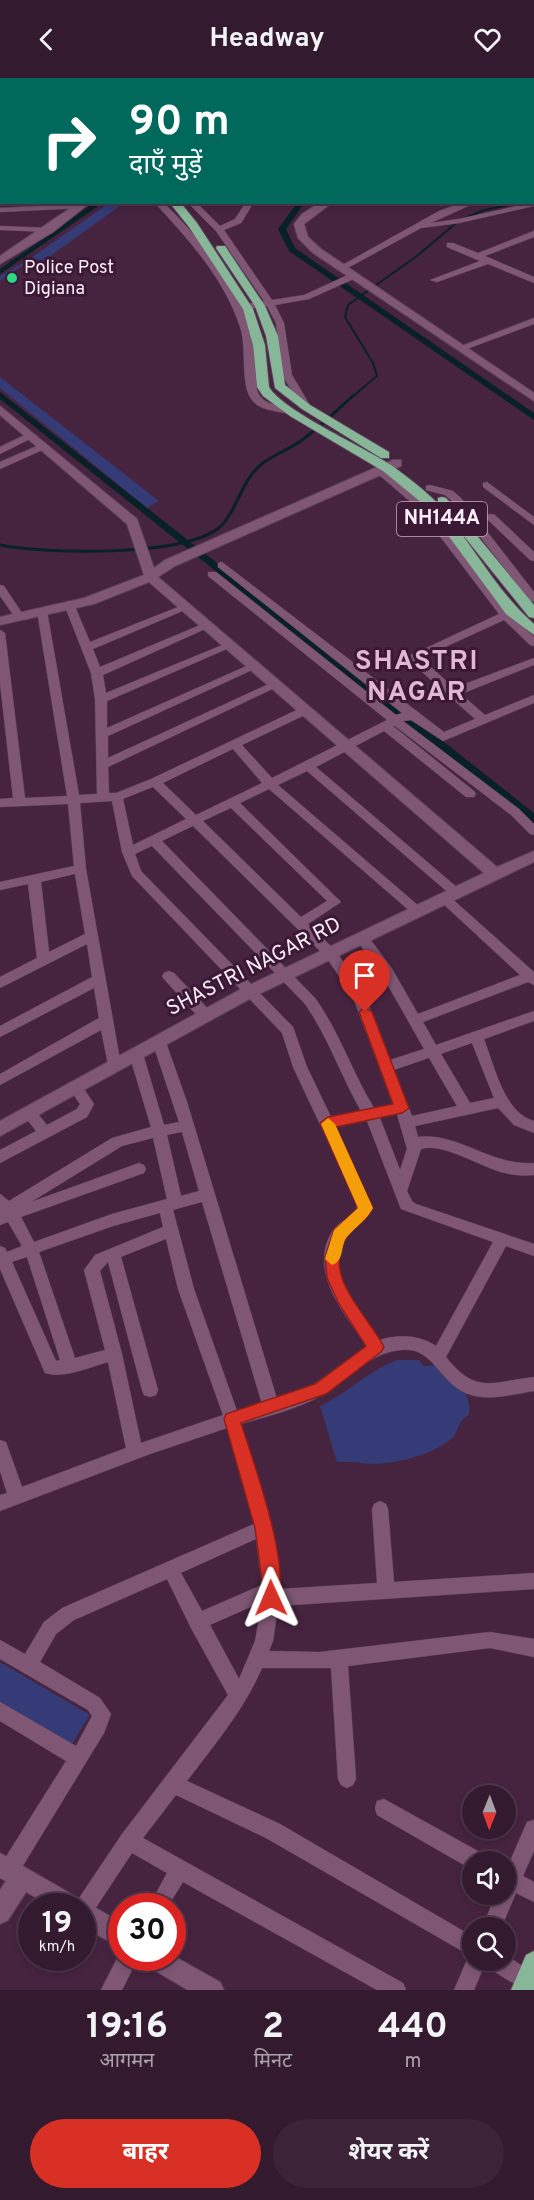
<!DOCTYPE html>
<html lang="hi">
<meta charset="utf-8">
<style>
:root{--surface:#341a2f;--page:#3c2337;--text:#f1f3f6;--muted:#a9a1aa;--line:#4e384b;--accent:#d93025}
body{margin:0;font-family:Overpass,"Noto Sans Devanagari",sans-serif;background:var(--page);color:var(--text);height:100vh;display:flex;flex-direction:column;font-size:22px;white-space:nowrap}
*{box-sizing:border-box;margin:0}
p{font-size:20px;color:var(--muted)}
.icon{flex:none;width:33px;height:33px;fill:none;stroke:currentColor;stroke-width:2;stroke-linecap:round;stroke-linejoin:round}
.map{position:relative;height:1912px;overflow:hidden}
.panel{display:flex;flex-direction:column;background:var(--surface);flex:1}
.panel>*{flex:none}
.banner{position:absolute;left:0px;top:0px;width:534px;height:126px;box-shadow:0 3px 9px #0003,0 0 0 2px var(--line);background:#00695c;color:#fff;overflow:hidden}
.needle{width:39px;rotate:181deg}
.buttons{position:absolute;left:462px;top:1707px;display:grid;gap:12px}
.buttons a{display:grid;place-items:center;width:54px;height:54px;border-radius:50%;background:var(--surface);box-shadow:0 3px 9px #0003,0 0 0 2px var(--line);font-size:30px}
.speed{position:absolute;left:18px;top:1815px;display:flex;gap:12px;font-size:30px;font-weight:700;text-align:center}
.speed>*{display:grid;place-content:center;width:78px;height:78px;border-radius:50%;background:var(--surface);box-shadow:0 3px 9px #0003,0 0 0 2px var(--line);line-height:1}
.speed small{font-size:15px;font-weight:400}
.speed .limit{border:9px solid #d22;background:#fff;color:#111}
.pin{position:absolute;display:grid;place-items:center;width:51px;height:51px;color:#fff;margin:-62px -26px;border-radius:50% 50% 50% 0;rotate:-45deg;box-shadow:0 0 6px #0007}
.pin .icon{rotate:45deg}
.me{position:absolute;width:66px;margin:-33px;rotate:359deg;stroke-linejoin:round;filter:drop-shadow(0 0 4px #0008)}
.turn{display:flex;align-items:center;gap:21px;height:126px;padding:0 30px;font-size:27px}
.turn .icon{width:78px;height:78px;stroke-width:2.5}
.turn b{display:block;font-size:42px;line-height:51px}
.eta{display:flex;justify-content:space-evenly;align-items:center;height:102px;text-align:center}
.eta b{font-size:36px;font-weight:700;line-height:42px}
.action{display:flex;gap:12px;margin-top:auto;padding:12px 30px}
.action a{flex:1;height:69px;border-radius:36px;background:var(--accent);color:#fff;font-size:24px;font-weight:700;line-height:69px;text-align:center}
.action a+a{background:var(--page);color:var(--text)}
header{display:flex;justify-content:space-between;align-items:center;height:78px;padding:0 30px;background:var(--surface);font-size:27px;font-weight:700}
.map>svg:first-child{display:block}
.green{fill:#343b76}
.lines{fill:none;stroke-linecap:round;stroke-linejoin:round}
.stream-far1{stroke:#072127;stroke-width:2}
.stream{stroke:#072127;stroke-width:3}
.canal{fill:#072127;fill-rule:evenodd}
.minor-casing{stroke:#5d4158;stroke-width:1}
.tertiary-casing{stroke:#5d4158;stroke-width:2}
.trunk-casing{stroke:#5d4158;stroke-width:2}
.minor{fill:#7f5775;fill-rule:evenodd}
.tertiary{fill:#7f5775;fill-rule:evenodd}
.trunk{fill:#87b699;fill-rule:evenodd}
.route{fill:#d93025;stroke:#8d1f18;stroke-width:1.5}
.slow{fill:#f59e0b}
.poi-dot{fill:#2ad884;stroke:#3b1934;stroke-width:2}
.labels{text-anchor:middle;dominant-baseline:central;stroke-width:6;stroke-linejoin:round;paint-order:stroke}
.far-poi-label{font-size:18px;fill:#fceef8;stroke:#3b1934;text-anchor:start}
.shield{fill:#3b1934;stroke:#c2aebd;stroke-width:1.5}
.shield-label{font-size:20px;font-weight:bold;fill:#fceef8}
.street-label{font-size:21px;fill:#fceef8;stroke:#3b1934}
.district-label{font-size:27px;font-weight:bold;letter-spacing:1.5px;fill:#e3b5d7;stroke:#3b1934}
</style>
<header><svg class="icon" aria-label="back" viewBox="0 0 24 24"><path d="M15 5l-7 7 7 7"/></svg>Headway<svg class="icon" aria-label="heart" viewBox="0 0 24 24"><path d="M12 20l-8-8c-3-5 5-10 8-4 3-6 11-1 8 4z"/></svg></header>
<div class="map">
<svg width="534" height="1912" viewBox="0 0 534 1912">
<rect width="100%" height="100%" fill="#46233f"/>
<!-- green -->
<g class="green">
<path d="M109 125H124L42 184 22 188 0 203V198L28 182Z"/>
<path d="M0 299 159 423 147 430 0 310Z"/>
<path d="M397 1282H419L424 1288C428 1288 434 1287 438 1288 455 1294 473 1320 469 1337 455 1345 460 1355 450 1362 431 1377 398 1385 374 1386 362 1386 350 1383 337 1384L320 1328C348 1315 368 1293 397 1282Z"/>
<path d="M0 1584 90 1637 70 1669 0 1627Z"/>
</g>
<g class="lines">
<!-- stream-far1 -->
<g class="stream-far1">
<path d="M465 140 484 132 524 124"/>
<path d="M352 319 377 298 373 285 345 239 348 227 417 178 456 145"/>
</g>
<!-- stream -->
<path class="stream" d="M0 467C43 476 193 480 223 446 239 427 242 401 263 385 275 376 290 371 302 362 320 349 337 332 354 317"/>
<!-- canal -->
<g class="canal">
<rect x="162" y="0" width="6" height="2"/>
<path d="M523 0H530L521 2Z"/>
<path d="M95 124H104L0 196V191Z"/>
<path d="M298 124H305L286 151 295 170 534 335V342L289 173 278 151Z"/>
<path d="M0 314 534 735V745L530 744 0 321Z"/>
</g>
<!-- minor casing -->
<g class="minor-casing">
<g id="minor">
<path d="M7 0H20L5 2Z"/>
<rect x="167" y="0" width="8" height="2"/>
<path d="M317 0H327L316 2Z"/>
<path d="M353 0H408L407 2Z"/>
<path d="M472 0H483L470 2Z"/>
<rect x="0" y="31" width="2" height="4"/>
<rect x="532" y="42" width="2" height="4"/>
<rect x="0" y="44" width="2" height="4"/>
<path d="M0 61H2L0 66Z"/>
<rect x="532" y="72" width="2" height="4"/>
<path d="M532 86H534L532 91Z"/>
<path d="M154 124H163C194 154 222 189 240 227L264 223 216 153 187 124H196L220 148 235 141 246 124H254L241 145 224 152 272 222 304 217 350 196H356V200L309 221 275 227 284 245 292 297 311 329 309 331H303L282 297 276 245 267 228 243 232 252 260 257 312C263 330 282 325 295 333L290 336C277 333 260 333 252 322 240 308 247 268 240 249 224 200 189 162 154 124Z"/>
<path d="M464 124H477L431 145 459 141 534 124V128L459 145 421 150 344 192 337 190 439 133Z"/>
<path d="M81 126 85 128 84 130 0 134V130Z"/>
<path d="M0 148 49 150 53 152 49 154 0 152Z"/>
<path d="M534 153V159L485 178 534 199V205L488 186 437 204 430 202 480 183 447 169V165H453L478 175Z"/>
<path d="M534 240V246L464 272 456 270Z"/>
<path d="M31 354 36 357 34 359 0 376V369Z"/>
<path d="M44 365 49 368 47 370 0 391V384Z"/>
<path d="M381 391 428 428 509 535 534 559V568L530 567 504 542 421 580 454 610 534 580V587L461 616 485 637 534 617V625L443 663 411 642 403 643 519 731 534 746V757L530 756 511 737 395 648H393L474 713 476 716 474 719H466L384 653 316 689 459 811 461 814 459 817H451L307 693 278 707 420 829 422 832 420 835H412L269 711 240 725 341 824 308 846 336 873 363 913 390 982 424 971 381 895 357 863 356 860 357 857H367L391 889 418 936 520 897 440 823 438 820 440 817H448L534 894V907L528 904 423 944 436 967 534 933V943L484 961C494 987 504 1035 534 1043V1055L514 1047 498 1030 415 1048 418 1059C458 1054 490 1088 534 1085V1097C523 1098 512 1097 501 1094 480 1088 441 1064 421 1071L407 1113 412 1123 416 1126 534 1166V1178L506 1168 446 1279C476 1317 492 1304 534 1299V1313C514 1316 491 1323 471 1317 443 1309 434 1274 410 1272 371 1269 348 1305 315 1321 292 1332 266 1339 241 1346 258 1400 279 1455 280 1511L377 1505 372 1431 374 1426 380 1423 386 1426 388 1431 394 1504 534 1495V1511L278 1528 273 1563 269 1573 320 1574 490 1554 534 1561V1579L490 1570 348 1588 356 1701 353 1707 347 1710 341 1707 338 1701 331 1590H262C244 1632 214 1667 187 1703L280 1746 472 1858V1882H506V1877L534 1896V1910C519 1912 500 1897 488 1889L486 1884 474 1912H454L469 1877 266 1760 176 1717 143 1760 403 1905 406 1912H377L183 1804 168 1828H149L167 1795 132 1775 89 1840 82 1842V1828H74L75 1826 122 1756 228 1617 191 1550 167 1501 74 1542 56 1556 40 1584 100 1620 111 1636 104 1655 16 1799 9 1801 2 1799 0 1793 2 1785 66 1683 0 1643V1624L76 1668 92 1638 88 1632 0 1581V1562L25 1576 44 1544 62 1530 254 1446 227 1350 150 1376 0 1433V1417L7 1415 0 1393V1362L6 1364 22 1409 126 1370 108 1284C90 1289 64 1301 45 1295L0 1191V1168L5 1170 7 1174 22 1168 8 1144 0 1147V1116L9 1123 112 1060 151 1049 129 976 131 972H141L143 976 164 1047 179 1044 152 963 154 959H164L187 1024 277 1321 314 1306 367 1268C344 1236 306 1191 334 1151 340 1143 349 1140 356 1134L357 1125 293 989 282 955 132 798 122 774 112 723 80 725 86 791 121 987 119 991H109L101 952 0 1007V996L99 940 94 910 0 959V948L92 899 87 866 0 910V899L37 880 28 806 0 812V804L74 788 68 726 0 729V721L13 720 0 605V552L5 555 25 720 67 718 37 533 42 530 47 533 79 717 97 716 95 621 91 595 64 526 69 523 74 526 90 564 183 527H191L192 529 93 571 100 589 205 545 209 544 214 547 103 597 106 615 227 565 231 564 236 567 107 623V650L251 586 255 585 261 588 108 658V680L273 604H281L283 606 108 689 109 715H116L151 701 305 628 309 629V635L242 667 272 700 387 642 208 498V494H216L396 637 402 635 218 489V485L222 484 444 654 475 641 412 585 409 578 499 536 420 432 378 396V392ZM233 671 262 705 196 737 163 705ZM153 709 186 741 133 767 123 721ZM231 730 327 823 301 839 203 743ZM193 748 326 879 352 917 393 1026 374 1030C352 994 339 953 315 920L162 763ZM152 768 305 926C328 959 341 998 361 1033L331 1039 307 989 293 949 141 793 135 776ZM75 796 85 856 49 874 41 804ZM472 965 494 1020 470 1025 441 976ZM429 980 457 1028 412 1038 394 992ZM397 1036 407 1071 400 1092 380 1040ZM367 1043 401 1131 493 1164 436 1268C419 1257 399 1256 380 1262 362 1236 324 1196 344 1161 351 1147 367 1146 372 1130L335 1049ZM182 1054 199 1113 181 1118 167 1057ZM153 1060 167 1121 112 1136 34 1164 21 1139 144 1095 146 1091 144 1087 139 1085 31 1124 122 1068ZM202 1124 262 1326 237 1333 194 1211 173 1132ZM160 1135 163 1149 95 1177 84 1192 105 1272 75 1280 39 1174 113 1148ZM166 1161 178 1211 223 1337 141 1365 122 1276 100 1193 108 1184 142 1312 144 1317 150 1319 156 1317 158 1312 121 1179ZM27 1179 60 1282 56 1283 12 1184ZM256 1461 262 1507 202 1533 181 1495ZM262 1524 255 1563 239 1601 210 1547Z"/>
<path d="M487 404 534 439V447L483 409V405Z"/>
<path d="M430 407 453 413 461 420 534 514V524L530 523 453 424 445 417 426 412V408Z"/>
<path d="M491 436 495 437 534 474V483L530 482 487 441V437Z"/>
<path d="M0 507 4 508 24 538 23 540H15L14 538 0 518Z"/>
<path d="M169 893 174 895 211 934 213 938 211 942H201L164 901 162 898 164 895Z"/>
<path d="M75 1004 80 1005 94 1026 87 1039 0 1085V1072L36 1053 22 1035 24 1031H34L47 1047 77 1031 80 1026 68 1009 70 1005Z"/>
<path d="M384 1721 485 1777 487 1784H472L471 1791 377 1737 375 1730 377 1723Z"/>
<path d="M534 1742V1773L523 1798 534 1804V1824L516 1815 501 1850H482L496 1816H506V1790H507L527 1744Z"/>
<path d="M121 1873 122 1880H138L122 1912H101Z"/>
</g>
</g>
<!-- tertiary casing -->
<g class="tertiary-casing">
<g id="tertiary">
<rect x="88" y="0" width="8" height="2"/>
<rect x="115" y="0" width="8" height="2"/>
<path d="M534 3V9L532 10V4Z"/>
<path d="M79 124H91L53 154 0 186V178Z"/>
<path d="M320 124H333L304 146 308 159 321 171 534 315V323L313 175 298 160 294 146 302 136Z"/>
<path d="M0 328 137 441 154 490 165 482 393 382H401V388L175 488 158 499 497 789 534 773V784L255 918 0 1058V1043L243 910 484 795 149 504 94 526 0 547V539L84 520 144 497 127 446 0 337Z"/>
<path d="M0 1775 122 1845V1871L82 1848V1828H51L26 1814 8 1842 0 1846V1812L6 1803 0 1800Z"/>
<path d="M172 1877 220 1904 224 1912H188L147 1888 143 1880H172Z"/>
</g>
</g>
<!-- trunk casing -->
<g class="trunk-casing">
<g id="trunk">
<path d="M96 0H104L105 2H96Z"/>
<path d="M108 0H116L117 2H108Z"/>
<path d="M169 124H180L197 145 253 231 265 267 269 309C283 333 364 369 391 387 406 398 425 412 437 425 472 464 495 512 534 546V557L506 536 428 430 383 393 290 338 263 318 257 309 253 267 243 231 189 149Z"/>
<path d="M217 168H225L265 228 278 258 285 307 310 327 389 374V380H381L302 331 275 310 266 258 255 228 216 170Z"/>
<path d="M442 419 446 420 534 527V540L529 539 438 426V420Z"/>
<path d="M534 1873V1912H511L526 1877Z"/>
</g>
</g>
<!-- minor -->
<use href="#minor" class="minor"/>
<!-- tertiary -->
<use href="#tertiary" class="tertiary"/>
<!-- trunk -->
<use href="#trunk" class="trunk"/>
</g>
<!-- route -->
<path class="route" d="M365 929 372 934 409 1030 402 1035 336 1049 373 1130C366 1144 352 1149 345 1161 323 1200 368 1237 384 1269L381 1274 326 1316 241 1345C253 1383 292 1490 277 1526L271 1528 265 1526 255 1450 224 1341 226 1336 315 1306 366 1268 339 1226 327 1200 325 1179 334 1152 358 1130 320 1045 328 1039 393 1026 359 934Z"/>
<!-- slow -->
<path class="slow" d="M328 1040 335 1046 373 1130C366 1143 356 1148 347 1159 340 1167 345 1183 332 1187L325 1181 334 1152 358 1130 321 1046Z"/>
<!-- markers -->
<circle class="poi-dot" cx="12" cy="200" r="6"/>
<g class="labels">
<!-- far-poi labels -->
<g class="far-poi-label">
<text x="24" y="190">Police Post<tspan x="24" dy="21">Digiana</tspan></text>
</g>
<!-- shield labels -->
<rect class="shield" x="397" y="424" width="90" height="34" rx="4.5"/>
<g class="shield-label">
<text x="442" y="441">NH144A</text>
</g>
<!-- street labels -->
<g class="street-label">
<text transform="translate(254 889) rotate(-27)">SHASTRI NAGAR RD</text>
</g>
<!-- district labels -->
<g class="district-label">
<text x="417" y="584">SHASTRI<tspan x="417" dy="31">NAGAR</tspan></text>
</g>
</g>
</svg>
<div class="buttons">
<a><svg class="needle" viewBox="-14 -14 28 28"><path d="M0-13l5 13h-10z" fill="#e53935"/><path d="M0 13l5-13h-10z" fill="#a9a1aa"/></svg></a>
<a><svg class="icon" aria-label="sound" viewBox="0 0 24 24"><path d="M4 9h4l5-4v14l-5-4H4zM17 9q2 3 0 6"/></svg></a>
<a><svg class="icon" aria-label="search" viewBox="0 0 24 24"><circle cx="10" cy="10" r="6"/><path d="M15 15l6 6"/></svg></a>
</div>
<div class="speed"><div>19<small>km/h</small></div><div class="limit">30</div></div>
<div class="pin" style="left:365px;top:934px;background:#d93025"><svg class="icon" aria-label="arrive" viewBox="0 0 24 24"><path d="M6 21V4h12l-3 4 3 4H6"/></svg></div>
<svg class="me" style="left:271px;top:1520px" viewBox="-20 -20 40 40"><path d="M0-17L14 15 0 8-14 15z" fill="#d93025" stroke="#fff" stroke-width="4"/></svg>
<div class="banner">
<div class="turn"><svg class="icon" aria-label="right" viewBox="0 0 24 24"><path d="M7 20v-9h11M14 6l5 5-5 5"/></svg><div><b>90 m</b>दाएँ मुड़ें</div></div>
</div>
</div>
<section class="panel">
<div class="eta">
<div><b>19:16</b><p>आगमन</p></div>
<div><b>2</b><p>मिनट</p></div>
<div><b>440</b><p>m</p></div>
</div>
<div class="action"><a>बाहर</a><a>शेयर करें</a></div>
</section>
